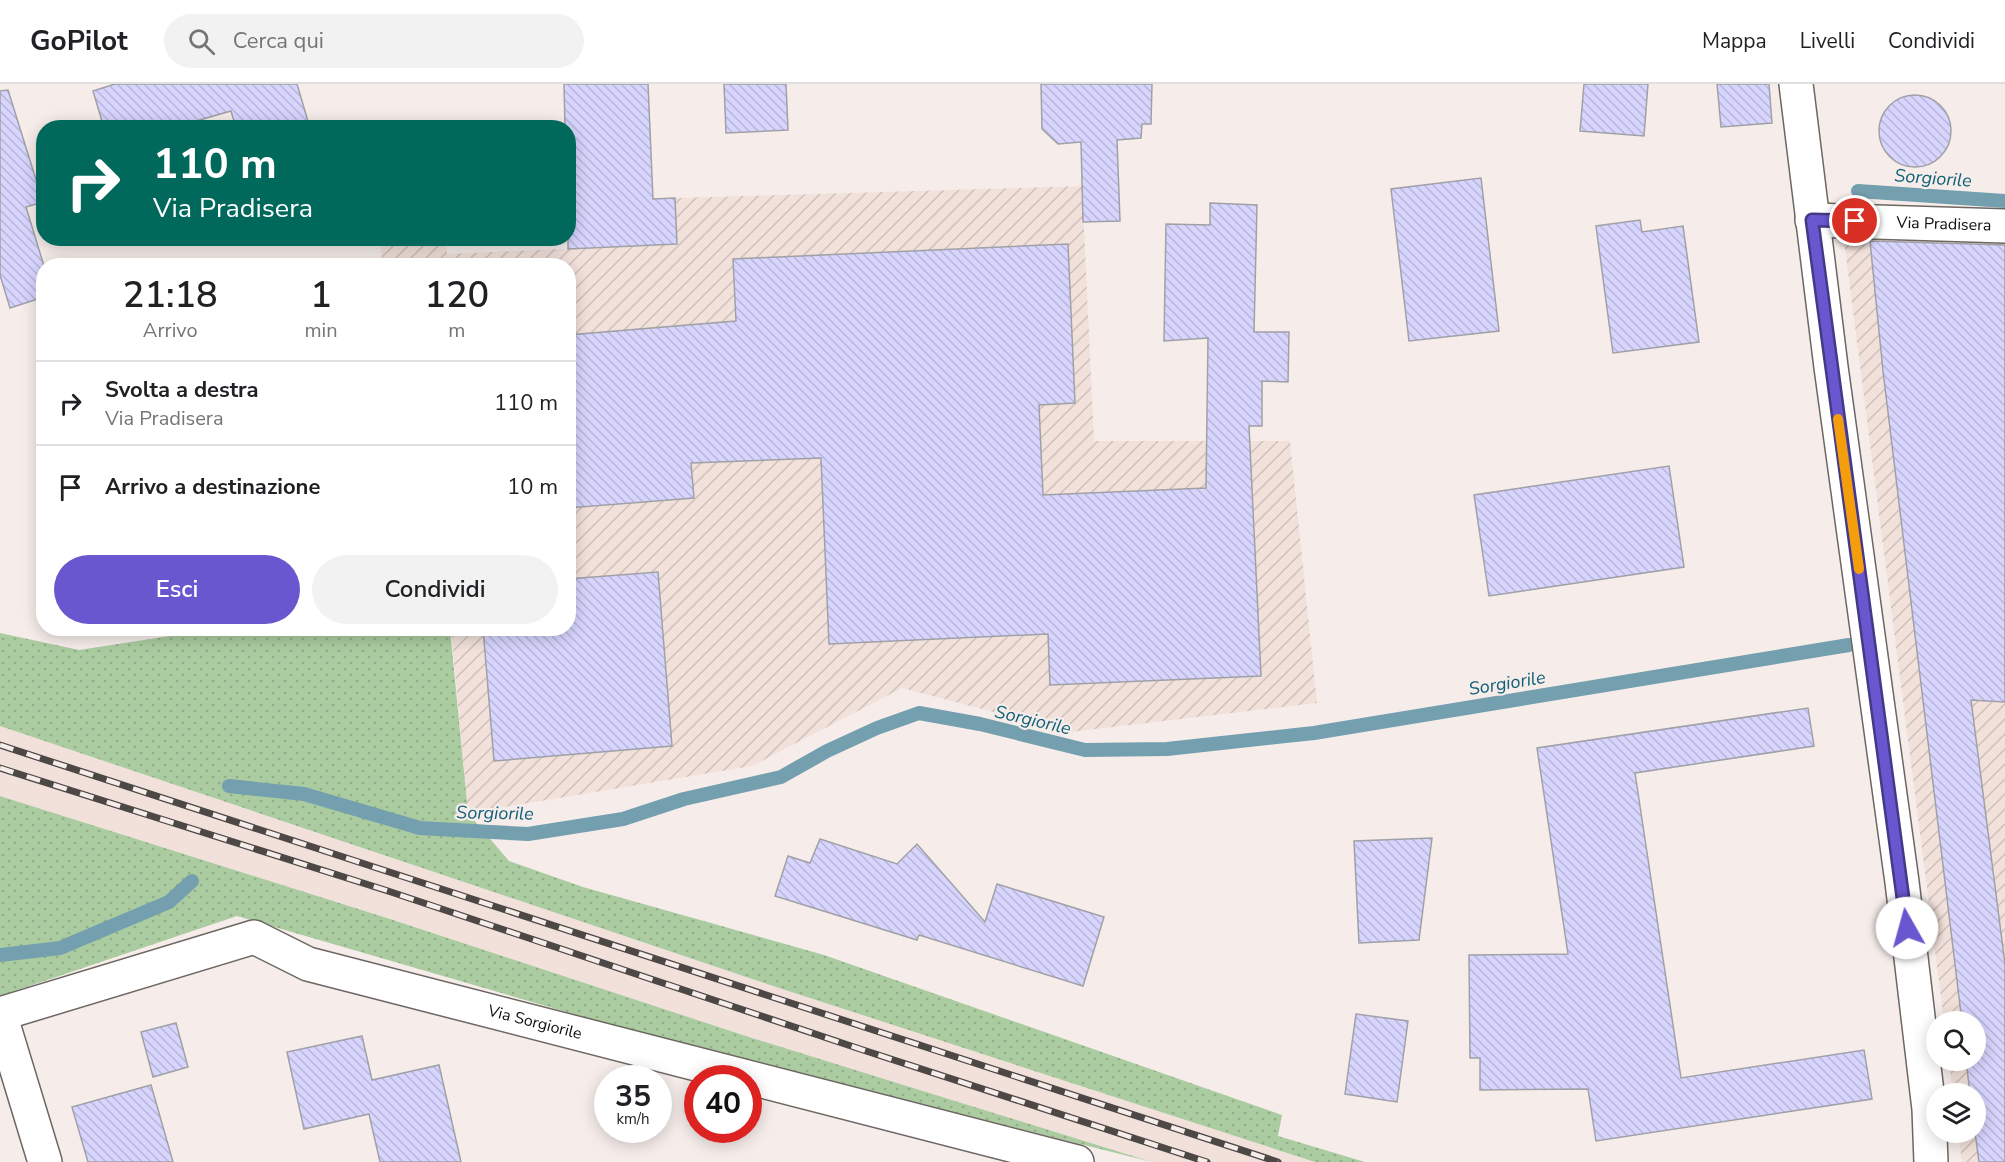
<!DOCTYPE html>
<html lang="it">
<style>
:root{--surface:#fff;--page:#f2f2f2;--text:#202124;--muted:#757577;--line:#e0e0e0;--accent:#6957d0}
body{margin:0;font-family:"Nunito Sans",sans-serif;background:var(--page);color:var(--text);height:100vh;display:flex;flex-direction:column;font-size:22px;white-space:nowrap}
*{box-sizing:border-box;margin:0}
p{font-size:20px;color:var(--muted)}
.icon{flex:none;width:33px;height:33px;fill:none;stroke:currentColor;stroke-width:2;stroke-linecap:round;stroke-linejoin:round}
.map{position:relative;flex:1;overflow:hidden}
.panel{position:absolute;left:36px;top:174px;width:540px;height:378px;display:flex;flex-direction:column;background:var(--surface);border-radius:24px;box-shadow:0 3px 15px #0003}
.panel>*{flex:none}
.guide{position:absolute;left:36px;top:36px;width:540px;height:126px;border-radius:24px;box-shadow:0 3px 15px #0003;background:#00695c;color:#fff;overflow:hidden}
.controls{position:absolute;left:1926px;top:927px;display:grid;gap:12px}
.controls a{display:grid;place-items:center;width:60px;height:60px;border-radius:50%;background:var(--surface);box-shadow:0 3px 15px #0003;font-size:30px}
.speed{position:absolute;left:594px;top:981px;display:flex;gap:12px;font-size:30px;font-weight:700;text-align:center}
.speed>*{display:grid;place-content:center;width:78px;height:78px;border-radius:50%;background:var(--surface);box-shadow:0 3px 15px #0003;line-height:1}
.speed small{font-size:15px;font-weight:400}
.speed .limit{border:9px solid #d22;background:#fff;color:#111}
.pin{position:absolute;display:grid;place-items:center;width:51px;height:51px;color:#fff;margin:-26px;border:3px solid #fff;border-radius:50%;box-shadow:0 2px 6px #0007}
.me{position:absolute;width:66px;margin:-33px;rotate:353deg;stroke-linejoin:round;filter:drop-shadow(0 0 4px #0008)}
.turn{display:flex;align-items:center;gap:21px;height:126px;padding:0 18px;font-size:27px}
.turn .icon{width:78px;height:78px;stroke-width:2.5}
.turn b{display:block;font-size:42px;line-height:51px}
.eta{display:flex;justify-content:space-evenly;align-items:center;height:102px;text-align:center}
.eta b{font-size:36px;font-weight:600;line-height:42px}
.cta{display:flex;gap:12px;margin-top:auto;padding:12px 18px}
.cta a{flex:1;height:69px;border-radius:36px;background:var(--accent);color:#fff;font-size:24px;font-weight:600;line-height:69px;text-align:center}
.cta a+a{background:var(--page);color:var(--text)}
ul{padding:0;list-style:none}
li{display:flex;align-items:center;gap:18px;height:84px;padding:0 18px;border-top:2px solid var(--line)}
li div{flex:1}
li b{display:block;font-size:22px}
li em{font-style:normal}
header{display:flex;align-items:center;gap:36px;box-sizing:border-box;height:84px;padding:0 30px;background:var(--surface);border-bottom:2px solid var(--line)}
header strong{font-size:28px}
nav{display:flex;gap:33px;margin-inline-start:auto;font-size:21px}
.search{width:420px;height:54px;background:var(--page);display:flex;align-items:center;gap:15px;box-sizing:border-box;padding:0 21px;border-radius:33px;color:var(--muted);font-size:22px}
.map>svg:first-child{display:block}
.built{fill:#f1e1da}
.industrial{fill:url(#industrial-furrows)}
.grass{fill:url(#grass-dots)}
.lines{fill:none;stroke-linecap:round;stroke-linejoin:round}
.stream{stroke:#749fae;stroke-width:14}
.building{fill:url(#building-back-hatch);stroke:#a0a0a7;stroke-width:1.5}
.minor-casing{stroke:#6d6662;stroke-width:36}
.minor{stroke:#fff;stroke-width:33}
.rail-casing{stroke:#4d4846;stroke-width:7}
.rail{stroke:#f6edea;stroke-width:4.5;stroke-dasharray:14;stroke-linecap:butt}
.route-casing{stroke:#443987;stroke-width:15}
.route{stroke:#6957d0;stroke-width:10}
.slow{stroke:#f59e0b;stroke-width:10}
.labels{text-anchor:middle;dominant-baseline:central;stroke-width:4.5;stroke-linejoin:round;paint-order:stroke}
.street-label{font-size:16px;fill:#110e0c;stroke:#f6edea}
.water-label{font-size:18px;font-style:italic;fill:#116179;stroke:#f6edea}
</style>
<header>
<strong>GoPilot</strong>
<div class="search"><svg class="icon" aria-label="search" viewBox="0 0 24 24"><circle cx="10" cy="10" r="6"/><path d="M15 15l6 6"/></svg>Cerca qui</div>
<nav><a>Mappa</a><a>Livelli</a><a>Condividi</a></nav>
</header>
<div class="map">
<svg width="2005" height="1078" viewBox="0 0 2005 1078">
<defs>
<pattern id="industrial-furrows" width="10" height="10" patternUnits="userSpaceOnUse" patternTransform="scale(1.5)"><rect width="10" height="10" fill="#f1e1da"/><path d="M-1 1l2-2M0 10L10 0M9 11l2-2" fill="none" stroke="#cec0ba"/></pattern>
<pattern id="grass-dots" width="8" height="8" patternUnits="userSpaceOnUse" patternTransform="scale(1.5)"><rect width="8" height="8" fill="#abcca1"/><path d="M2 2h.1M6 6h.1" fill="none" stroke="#92ae89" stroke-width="1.8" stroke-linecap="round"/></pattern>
<pattern id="building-back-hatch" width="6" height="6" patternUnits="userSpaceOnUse" patternTransform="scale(1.5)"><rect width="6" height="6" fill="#d7d5fe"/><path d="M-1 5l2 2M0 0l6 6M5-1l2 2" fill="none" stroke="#b8b6d8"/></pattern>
</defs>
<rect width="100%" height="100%" fill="#f6edea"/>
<!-- built -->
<path class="built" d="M0 642 773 902 1315 1078H1152L749 953 390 835 0 712Z"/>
<!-- industrial -->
<g class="industrial">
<path d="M1082 102 1094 357H1290L1317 619 1070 648 902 604 752 682 468 729 451 545 568 544V182L383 181 379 155H446L447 170 676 160 675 114Z"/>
<path d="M1843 149 2005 154V1078H1962L1958 1049 1976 1048V1010L1953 1009 1949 977 1976 976V938L1944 937Z"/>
</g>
<!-- grass -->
<g class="grass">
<path d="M215 545H450L468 729 509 777 583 803 824 871 1282 1031 1278 1052 1365 1078H1315L773 902 0 642V549L79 566Z"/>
<path d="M0 712 390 835 749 953 1152 1078 659 955 237 832 0 912Z"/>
</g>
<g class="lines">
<!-- stream -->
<g class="stream">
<path d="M1858 107 2005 117"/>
<path d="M229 702 304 710 420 744 528 750 623 735 684 715 781 693 827 667 877 644 919 629 980 640 1085 666 1167 665 1314 649 1849 561"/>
<path d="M0 871 60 864 169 818 192 797"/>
</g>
</g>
<!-- building -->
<g class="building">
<path d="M115 0H297L310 44H236L231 27 172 44H104L93 7Z"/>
<path d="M564 0H648L653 115 675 114 677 160 568 165V44H565Z"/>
<path d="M724 0H786L788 46 726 49Z"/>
<path d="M1041 0H1152L1151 40H1142L1141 54 1117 56 1120 137 1083 138 1081 58 1058 60 1042 45Z"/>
<path d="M1584 0H1648L1644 52 1580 47Z"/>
<path d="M1717 0H1769L1772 39 1721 43Z"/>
<path d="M8 6 43 118 26 123 44 182V213L10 224 0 191V7Z"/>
<circle cx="1915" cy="47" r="36"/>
<path d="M1481 94 1499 247 1409 257 1391 105Z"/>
<path d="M1210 119 1257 121 1254 248H1289L1288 298 1262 297V342H1249L1261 592 1050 601 1048 550 829 560 821 374 691 379 694 414 568 424V251L736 237 733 175 1068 160 1075 319 1039 321 1043 411 1206 404 1208 254 1164 257 1166 140 1210 141Z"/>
<path d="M1640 136 1642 148 1683 142 1699 258 1613 269 1596 142Z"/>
<path d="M1870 157 2005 161V618L1971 616 2005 880V1078H1979L1975 1048 1976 1010H1970L1966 976H1976V938H1962L1883 287Z"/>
<path d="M1669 382 1684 483 1489 512 1474 411Z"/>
<path d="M658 488 672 662 494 677 483 544H568V495Z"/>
<path d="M1808 624 1814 662 1635 689 1681 994 1864 966 1872 1015 1596 1057 1588 1005 1480 1006V974H1470L1469 871 1568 870 1537 664Z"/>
<path d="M1432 754 1419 856 1359 859 1354 757Z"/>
<path d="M820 755 897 780 917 760 985 838 997 800 1104 833 1083 902 919 851 917 856 775 812 788 772 810 779Z"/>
<path d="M1356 930 1408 937 1397 1018 1345 1010Z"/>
<path d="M176 939 188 983 153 993 141 948Z"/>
<path d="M362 952 372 996 439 981 461 1078H380L369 1030 304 1045 287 968Z"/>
<path d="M151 1001 173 1078H88L72 1023Z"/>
</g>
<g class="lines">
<!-- minor casing -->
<g class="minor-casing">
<g id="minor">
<path d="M1796 0 1831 283 1902 798 1929 1025 1931 1078"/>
<path id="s1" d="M1812 136 2005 142"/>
<path id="s2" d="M0 930 254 853 308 880 1077 1078"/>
<path d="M0 930 45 1078"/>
</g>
</g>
<!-- minor -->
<use href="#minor" class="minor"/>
<!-- rail casing -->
<g class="rail-casing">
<g id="rail">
<path d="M0 661 1278 1078"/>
<path d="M0 684 388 807 860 965 1207 1078"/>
</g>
</g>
<!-- rail -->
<use href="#rail" class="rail"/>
</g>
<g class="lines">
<!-- route casing -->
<g class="route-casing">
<path id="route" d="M1855 137 1812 136 1907 844"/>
</g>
<!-- route -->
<use href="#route" class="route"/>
<!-- slow -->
<path class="slow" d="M1838 335 1859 485"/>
</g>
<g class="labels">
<!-- street labels -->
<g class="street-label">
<text stroke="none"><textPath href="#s1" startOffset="132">Via Pradisera</textPath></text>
<text stroke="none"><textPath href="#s2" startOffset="560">Via Sorgiorile</textPath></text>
</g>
<!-- water labels -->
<g class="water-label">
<text transform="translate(1933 94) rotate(4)">Sorgiorile</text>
<text transform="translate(1507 599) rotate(-9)">Sorgiorile</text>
<text transform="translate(1033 636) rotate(13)">Sorgiorile</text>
<text transform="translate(495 729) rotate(1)">Sorgiorile</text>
</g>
</g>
</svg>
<div class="controls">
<a><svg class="icon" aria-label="search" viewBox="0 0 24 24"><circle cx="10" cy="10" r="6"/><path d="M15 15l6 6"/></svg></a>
<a><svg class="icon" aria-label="layers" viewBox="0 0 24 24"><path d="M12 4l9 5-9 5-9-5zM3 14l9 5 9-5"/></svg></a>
</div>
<div class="speed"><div>35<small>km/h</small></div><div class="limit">40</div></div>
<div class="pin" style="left:1855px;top:137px;background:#d93025"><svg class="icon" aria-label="arrive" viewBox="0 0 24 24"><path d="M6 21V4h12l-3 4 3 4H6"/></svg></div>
<svg class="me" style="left:1907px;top:844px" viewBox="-20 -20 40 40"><circle r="19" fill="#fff"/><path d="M0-13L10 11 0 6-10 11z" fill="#6957d0"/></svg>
<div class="guide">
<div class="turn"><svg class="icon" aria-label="right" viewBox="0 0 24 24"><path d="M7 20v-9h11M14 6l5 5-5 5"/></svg><div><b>110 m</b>Via Pradisera</div></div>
</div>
<section class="panel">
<div class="eta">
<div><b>21:18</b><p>Arrivo</p></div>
<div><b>1</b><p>min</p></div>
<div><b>120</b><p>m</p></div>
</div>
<ul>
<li><svg class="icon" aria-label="right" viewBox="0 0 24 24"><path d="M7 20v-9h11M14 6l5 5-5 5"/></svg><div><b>Svolta a destra</b><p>Via Pradisera</p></div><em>110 m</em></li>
<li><svg class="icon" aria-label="arrive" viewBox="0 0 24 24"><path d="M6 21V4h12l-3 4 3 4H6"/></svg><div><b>Arrivo a destinazione</b></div><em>10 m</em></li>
</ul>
<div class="cta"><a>Esci</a><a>Condividi</a></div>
</section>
</div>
